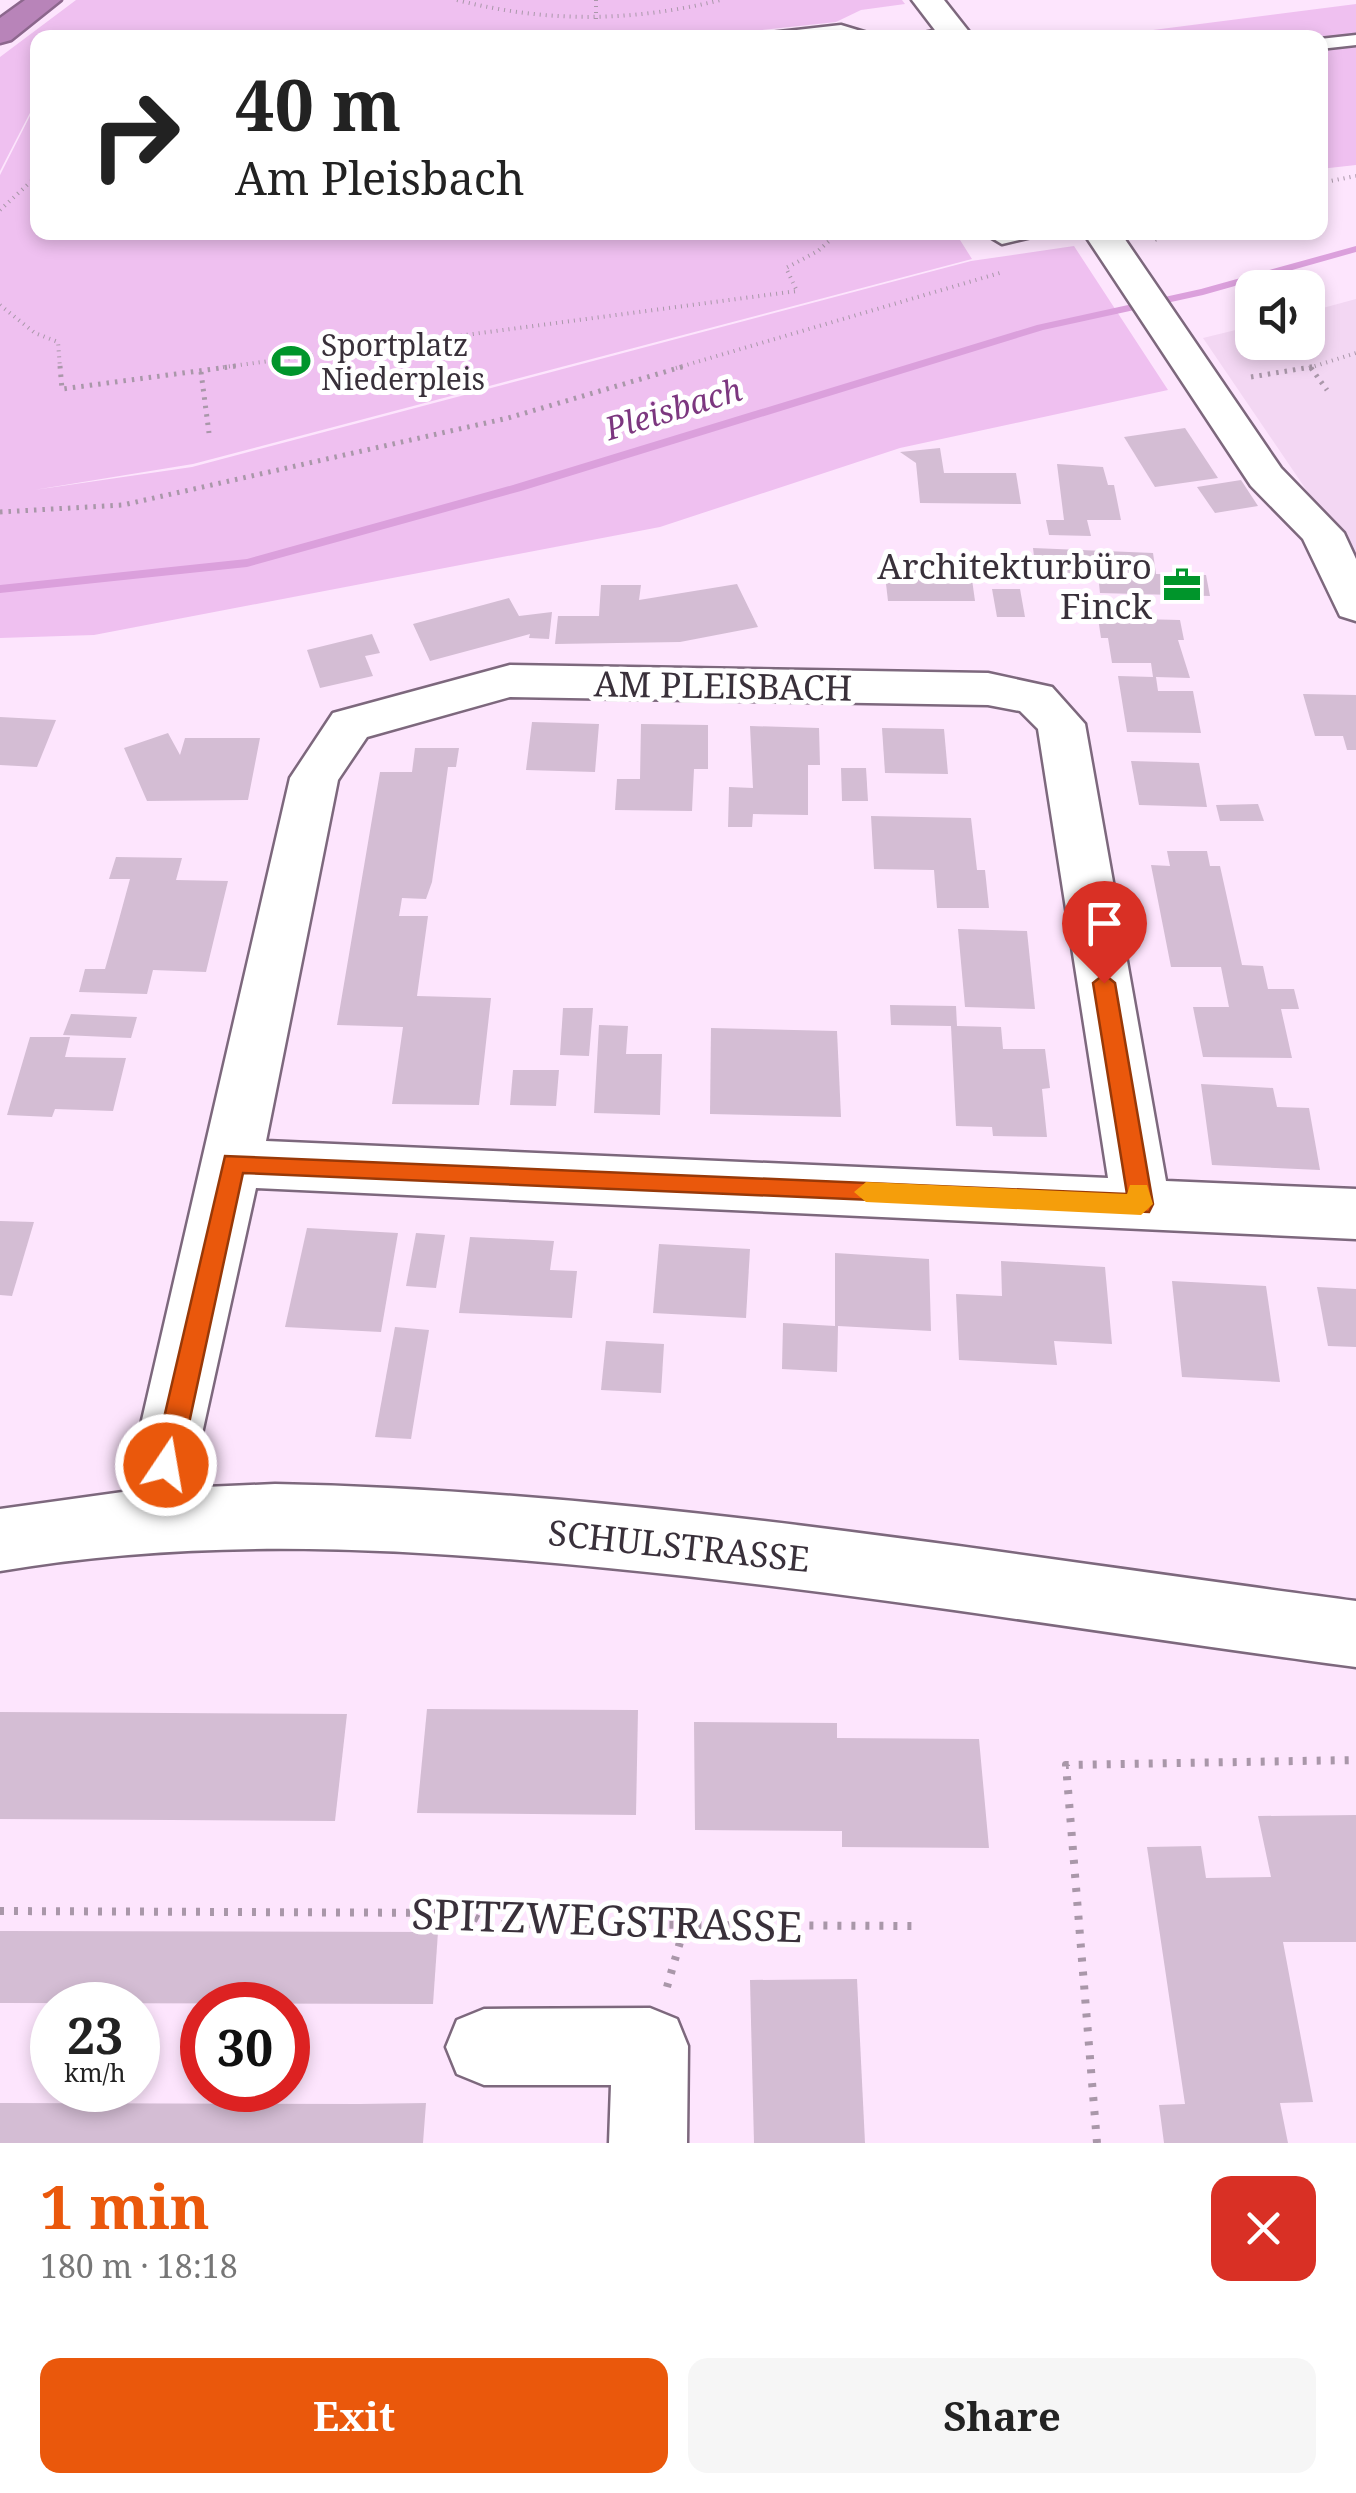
<!DOCTYPE html>
<meta charset="utf-8">
<style>
:root{--surface:#fff;--page:#f6f6f6;--text:#222;--muted:#767676;--accent:#ea580c}
body{margin:0;font-family:"Noto Serif",serif;background:var(--page);color:var(--text);height:100vh;display:flex;flex-direction:column;font-size:38px;white-space:nowrap}
*{box-sizing:border-box;margin:0}
p{font-size:32px;color:var(--muted)}
.icon{flex:none;width:55px;height:55px;fill:none;stroke:currentColor;stroke-width:2;stroke-linecap:round;stroke-linejoin:round}
.map{position:relative;height:2143px;overflow:hidden}
.sheet{display:flex;flex-direction:column;background:var(--surface);flex:1}
.sheet>*{flex:none}
.banner{position:absolute;left:30px;top:30px;width:1298px;height:210px;border-radius:20px;box-shadow:0 5px 15px #0003;background:#fff;color:var(--text);overflow:hidden}
.fabs{position:absolute;left:1235px;top:270px;display:grid;gap:20px}
.fabs a{display:grid;place-items:center;width:90px;height:90px;border-radius:20px;background:var(--surface);box-shadow:0 5px 15px #0003;font-size:50px}
.speed{position:absolute;left:30px;top:1982px;display:flex;gap:20px;font-size:50px;font-weight:700;text-align:center}
.speed>*{display:grid;place-content:center;width:130px;height:130px;border-radius:50%;background:var(--surface);box-shadow:0 5px 15px #0003;line-height:1}
.speed small{font-size:25px;font-weight:400}
.speed .limit{border:15px solid #d22;background:#fff;color:#111}
.pin{position:absolute;display:grid;place-items:center;width:85px;height:85px;color:#fff;margin:-102px -42px;border-radius:50% 50% 50% 0;rotate:-45deg;box-shadow:0 0 10px #0007}
.pin .icon{rotate:45deg}
.me{position:absolute;width:110px;margin:-55px;rotate:12deg;stroke-linejoin:round;filter:drop-shadow(0 0 8px #0008)}
.turn{display:flex;align-items:center;gap:35px;height:210px;padding:0 40px;font-size:45px}
.turn .icon{width:130px;height:130px;stroke-width:2.5}
.turn b{display:block;font-size:70px;line-height:85px}
.round{display:grid;place-items:center;flex:none;width:105px;height:105px;border-radius:20px;background:var(--page)}
.head{display:flex;align-items:center;justify-content:space-between;height:170px;padding:0 40px}
h1{font-size:60px;font-weight:700;line-height:75px;color:var(--accent)}
.primary-button{display:flex;gap:20px;margin-top:auto;padding:20px 40px}
.primary-button a{flex:1;height:115px;border-radius:20px;background:var(--accent);color:#fff;font-size:40px;font-weight:700;line-height:115px;text-align:center}
.primary-button a+a{background:var(--page);color:var(--text)}
.map>svg:first-child{display:block}
.built{fill:#f3d7f3}
.green{fill:#efc0f0}
.lines{fill:none;stroke-linecap:round;stroke-linejoin:round}
.stream{fill:#dba0dc;fill-rule:evenodd}
.building{fill:#d4bdd4}
.lane-casing{stroke:#7d687d;stroke-width:5}
.street-casing{stroke:#7d687d;stroke-width:5}
.secondary-casing{stroke:#7d687d;stroke-width:5}
.highway-casing{stroke:#8c678d;stroke-width:5}
.path-far2{stroke:#a997a9;stroke-width:4;stroke-dasharray:1 5;stroke-linecap:butt}
.path-far1{stroke:#a997a9;stroke-width:5;stroke-dasharray:2.5 6;stroke-linecap:butt}
.path{stroke:#a997a9;stroke-width:8;stroke-dasharray:4 10;stroke-linecap:butt}
.lane{fill:#fff;fill-rule:evenodd}
.street{fill:#fff;fill-rule:evenodd}
.secondary{fill:#fff;fill-rule:evenodd}
.highway{fill:#b884b9;fill-rule:evenodd}
.route{fill:#ea580c;stroke:#983908;stroke-width:2.5}
.slow{fill:#f59e0b}
.labels{text-anchor:middle;dominant-baseline:central;stroke-width:10;stroke-linejoin:round;paint-order:stroke}
.far-poi-label{font-size:30px;fill:#39303a;stroke:#fff;text-anchor:start}
.far-water-label{font-size:32px;font-style:italic;fill:#7c377f;stroke:#fff}
.poi-label{font-size:35px;fill:#39303a;stroke:#fff;text-anchor:end}
.street-label{font-size:35px;fill:#39303a;stroke:#fff}
.near-street-label{font-size:42px;fill:#39303a;stroke:#fff}
</style>
<div class="map">
<svg width="1356" height="2143" viewBox="0 0 1356 2143">
<rect width="100%" height="100%" fill="#fde5fd"/>
<!-- built -->
<path class="built" d="M1356 299V563L1203 338 1252 326V342H1308V312Z"/>
<!-- green -->
<g class="green">
<path d="M76 0H902L905 4 861 10 836 22 690 38H38L37 106 33 107 0 171V57Z"/>
<path d="M1356 4V165L1320 169V38H1159L1153 30Z"/>
<path d="M34 108 38 232H955L972 259 193 464 34 490 192 467 971 261 1074 246 1168 390 900 448 660 527 94 635 0 638V175Z"/>
</g>
<g class="lines">
<!-- stream -->
<path class="stream" d="M1356 246V252L1203 295 1043 330 521 491 247 567 0 593V585L247 559 513 485 1037 325 1201 289Z"/>
</g>
<!-- building -->
<g class="building">
<path d="M1185 428 1218 478 1155 487 1124 437Z"/>
<path d="M940 448 944 473H1016L1021 504 920 503 916 463 900 452Z"/>
<path d="M1057 464 1103 467 1108 485H1114L1121 520H1087L1091 536 1049 535 1046 520H1064Z"/>
<path d="M1241 480 1258 506 1215 513 1197 487Z"/>
<path d="M1033 548 1153 553 1156 574 1206 575 1210 596 1100 593 1098 575 1036 573Z"/>
<path d="M883 558H969L975 601H888Z"/>
<path d="M737 584 758 627 680 642 555 644 558 616H599L601 585H641L639 600Z"/>
<path d="M992 589H1020L1025 617H997Z"/>
<path d="M509 598 519 616 552 612 549 639 529 638 530 634 430 661 413 624Z"/>
<path d="M1098 618 1180 620 1184 640H1178L1190 678 1156 677 1158 691H1193L1201 733 1127 732 1118 676 1153 677 1151 663H1112L1108 638H1101Z"/>
<path d="M372 634 380 653 365 656 373 676 320 688 307 650Z"/>
<path d="M1303 694 1356 695V750H1347L1343 736H1315Z"/>
<path d="M0 717 56 720 37 767 0 765Z"/>
<path d="M532 722 599 724 595 772 526 770Z"/>
<path d="M641 724 708 725V769H694L692 811 615 810 617 779H640Z"/>
<path d="M750 726 819 728 820 765H808V815L753 814 752 827H728L729 787 753 788Z"/>
<path d="M882 728 944 729 948 774 885 773Z"/>
<path d="M168 733 180 755 185 738H260L248 800 147 801 124 748Z"/>
<path d="M415 748H459L456 767H448L432 882 426 899 402 898 399 916H428L417 996 491 998 479 1105 392 1104 403 1027 337 1025 380 772H412Z"/>
<path d="M1131 761 1199 763 1207 807 1139 805Z"/>
<path d="M841 768H866L868 801H842Z"/>
<path d="M1258 804 1264 821H1220L1216 805Z"/>
<path d="M871 816 971 818 977 870H985L989 908H937L934 870 874 869Z"/>
<path d="M1167 851H1207L1210 866H1220L1242 965 1263 966 1268 989H1294L1299 1009H1281L1292 1058 1203 1057 1193 1007H1229L1221 967H1171L1151 865 1170 866Z"/>
<path d="M116 857 182 858 176 880 228 881 206 972 153 970 147 994 79 992 85 969H105L118 923 130 879H109Z"/>
<path d="M958 929 1027 931 1035 1009 965 1007Z"/>
<path d="M890 1005 956 1006 957 1026 1001 1027 1003 1049H1045L1050 1088 1042 1089 1047 1137 993 1136 992 1127 956 1126 951 1026 891 1025Z"/>
<path d="M563 1008H593L589 1056 560 1055Z"/>
<path d="M71 1014 137 1017 131 1038 63 1035Z"/>
<path d="M599 1025 628 1026 626 1054H662L660 1115 594 1113Z"/>
<path d="M711 1028 837 1031 841 1117 710 1114Z"/>
<path d="M30 1037H70L65 1057 126 1058 113 1111 55 1109 52 1117 7 1115Z"/>
<path d="M513 1070H559L556 1106 510 1105Z"/>
<path d="M1201 1084 1273 1088 1277 1107 1309 1108 1320 1170 1212 1165Z"/>
<path d="M0 1221 34 1222 12 1296 0 1295Z"/>
<path d="M307 1228 398 1233 381 1332 285 1327Z"/>
<path d="M416 1233 445 1235 436 1288 406 1286Z"/>
<path d="M470 1237 554 1241 550 1270 577 1271 572 1318 459 1313Z"/>
<path d="M659 1244 750 1249 746 1318 653 1313Z"/>
<path d="M835 1253 929 1259 931 1331 838 1326 837 1372 782 1369 783 1323 835 1326Z"/>
<path d="M1001 1261 1105 1267 1112 1344 1054 1341 1057 1365 959 1360 956 1294 1002 1296Z"/>
<path d="M1172 1281 1266 1286 1280 1382 1182 1377Z"/>
<path d="M1317 1287 1356 1289V1347L1328 1346Z"/>
<path d="M395 1327 429 1330 411 1439 375 1437Z"/>
<path d="M606 1341 664 1344 661 1393 601 1390Z"/>
<path d="M427 1709 638 1710 636 1815 417 1813Z"/>
<path d="M0 1712 347 1714 335 1821 0 1819Z"/>
<path d="M694 1722 837 1723V1738L979 1739 989 1848 842 1847V1831L695 1830Z"/>
<path d="M1356 1815V1942H1283L1313 2102 1280 2103 1288 2143H1164L1159 2105 1185 2104 1147 1847 1201 1846 1206 1878 1271 1877 1258 1816Z"/>
<path d="M0 1931 438 1932 433 2004 0 2003Z"/>
<path d="M857 1979 865 2143H754L750 1980Z"/>
<path d="M0 2103 359 2104 426 2103 423 2143H0Z"/>
</g>
<g class="lines">
<!-- lane casing -->
<g class="lane-casing">
<g id="lane">
<path d="M841 25 884 38H762L770 33Z"/>
<path d="M954 27 963 32 960 36 898 38Z"/>
<path d="M1356 35V45L1320 49V39Z"/>
<path d="M1000 232H1053L1002 244 992 238Z"/>
</g>
</g>
<!-- street casing -->
<g class="street-casing">
<g id="street">
<path d="M912 0H944L974 38H941Z"/>
<path d="M1083 232H1120L1281 468 1344 533 1356 559V621L1340 616 1303 539 1251 486Z"/>
<path d="M510 665 988 673 1052 687 1085 724 1166 1181 1356 1189V1239L256 1188 183 1520 174 1542 151 1551 128 1542 119 1520 290 778 333 713ZM510 697 988 705 1020 711 1038 729 1108 1178 266 1141 338 780 367 737Z"/>
<path d="M650 2008 677 2019 688 2046 687 2143H609L611 2085H484L457 2074 446 2047 457 2020 484 2009Z"/>
</g>
</g>
<!-- secondary casing -->
<g class="secondary-casing">
<path id="secondary" d="M275 1484C638 1491 997 1554 1356 1601V1667C1107 1634 859 1592 608 1568 404 1548 204 1536 0 1571V1509L137 1490Z"/>
</g>
<!-- highway casing -->
<g class="highway-casing">
<path id="highway" d="M25 0H61L11 40 0 43V18Z"/>
</g>
<!-- path-far2 -->
<g class="path-far2">
<path d="M457 0C547 23 631 22 721 0"/>
<path d="M596 0V20"/>
<path d="M1320 183 1356 176"/>
<path d="M0 210 38 175"/>
<path d="M1155 240 1169 232"/>
<path d="M0 305 35 333 58 342 60 368"/>
<path d="M217 368 797 291 786 268 818 251 839 232"/>
<path d="M676 368 1003 272"/>
<path d="M1309 368 1356 353"/>
</g>
<!-- path-far1 -->
<g class="path-far1">
<path d="M60 366 62 389 236 366"/>
<path d="M1311 368 1327 390"/>
<path d="M201 372 209 433"/>
<path d="M1251 377 1317 366"/>
<path d="M0 512 123 505 508 418 685 366"/>
</g>
<!-- path -->
<g class="path">
<path d="M0 1911 466 1913 488 1924 917 1926"/>
<path d="M667 1987 685 1925"/>
<path d="M1097 2143 1066 1765 1356 1760"/>
</g>
<!-- lane -->
<use href="#lane" class="lane"/>
<!-- street -->
<use href="#street" class="street"/>
<!-- secondary -->
<use href="#secondary" class="secondary"/>
<!-- highway -->
<use href="#highway" class="highway"/>
</g>
<!-- route -->
<path class="route" d="M1104 974 1115 983 1153 1204 1149 1212 243 1173 180 1465 176 1473 166 1477 157 1473 153 1465 225 1156 1127 1194 1093 983Z"/>
<!-- slow -->
<path class="slow" d="M866 1182 1127 1194 1130 1185H1147L1153 1204 1141 1215 866 1202 854 1192Z"/>
<!-- icons -->
<defs>
<g id="stadium-bare" transform="scale(3)"><path d="M0-5a6.5 5 0 1 0 0 10a6.5 5 0 1 0 0-10ZM-3.5-1.8h7v3.6h-7Z" fill="#00952b" stroke="#fff" stroke-width="2.5" paint-order="stroke"/></g>
<g id="office-bare" transform="scale(3)"><path d="M-6-3h4V-5.5h4V-3h4V5H-6ZM-1-4.5V-3h2v-1.5ZM-6 0V1H6V0Z" fill="#00952b" stroke="#fff" stroke-width="2.5" paint-order="stroke"/></g>
</defs>
<g fill-rule="evenodd">
<use href="#stadium-bare" x="291" y="361"/>
<use href="#office-bare" x="1182" y="585"/>
</g>
<g class="labels">
<!-- far-poi labels -->
<g class="far-poi-label">
<text x="321" y="344">Sportplatz<tspan x="321" dy="34">Niederpleis</tspan></text>
</g>
<!-- far-water labels -->
<g class="far-water-label">
<text transform="translate(673 408) rotate(-17)">Pleisbach</text>
</g>
<!-- poi labels -->
<g class="poi-label">
<text x="1152" y="565">Architekturbüro<tspan x="1152" dy="40">Finck</tspan></text>
</g>
<!-- street labels -->
<g class="street-label">
<text transform="translate(723 685) rotate(1)">AM PLEISBACH</text>
<text transform="translate(679 1545) rotate(6)">SCHULSTRASSE</text>
</g>
<!-- near-street labels -->
<g class="near-street-label">
<text transform="translate(607 1919) rotate(2)">SPITZWEGSTRASSE</text>
</g>
</g>
</svg>
<div class="fabs">
<a><svg class="icon" aria-label="sound" viewBox="0 0 24 24"><path d="M4 9h4l5-4v14l-5-4H4zM17 9q2 3 0 6"/></svg></a>
</div>
<div class="speed"><div>23<small>km/h</small></div><div class="limit">30</div></div>
<div class="pin" style="left:1104px;top:983px;background:#d93025"><svg class="icon" aria-label="arrive" viewBox="0 0 24 24"><path d="M6 21V4h12l-3 4 3 4H6"/></svg></div>
<svg class="me" style="left:166px;top:1465px" viewBox="-20 -20 40 40"><circle r="17" fill="#ea580c" stroke="#fff" stroke-width="3"/><path d="M0-11L8 9 0 5-8 9z" fill="#fff"/></svg>
<div class="banner">
<div class="turn"><svg class="icon" aria-label="right" viewBox="0 0 24 24"><path d="M7 20v-9h11M14 6l5 5-5 5"/></svg><div><b>40 m</b>Am Pleisbach</div></div>
</div>
</div>
<section class="sheet">
<div class="head"><div><h1>1 min</h1><p>180 m · 18:18</p></div><a class="round" style="background:#d93025;color:#fff"><svg class="icon" aria-label="close" viewBox="0 0 24 24"><path d="M6 6l12 12M18 6L6 18"/></svg></a></div>
<div class="primary-button"><a>Exit</a><a>Share</a></div>
</section>
